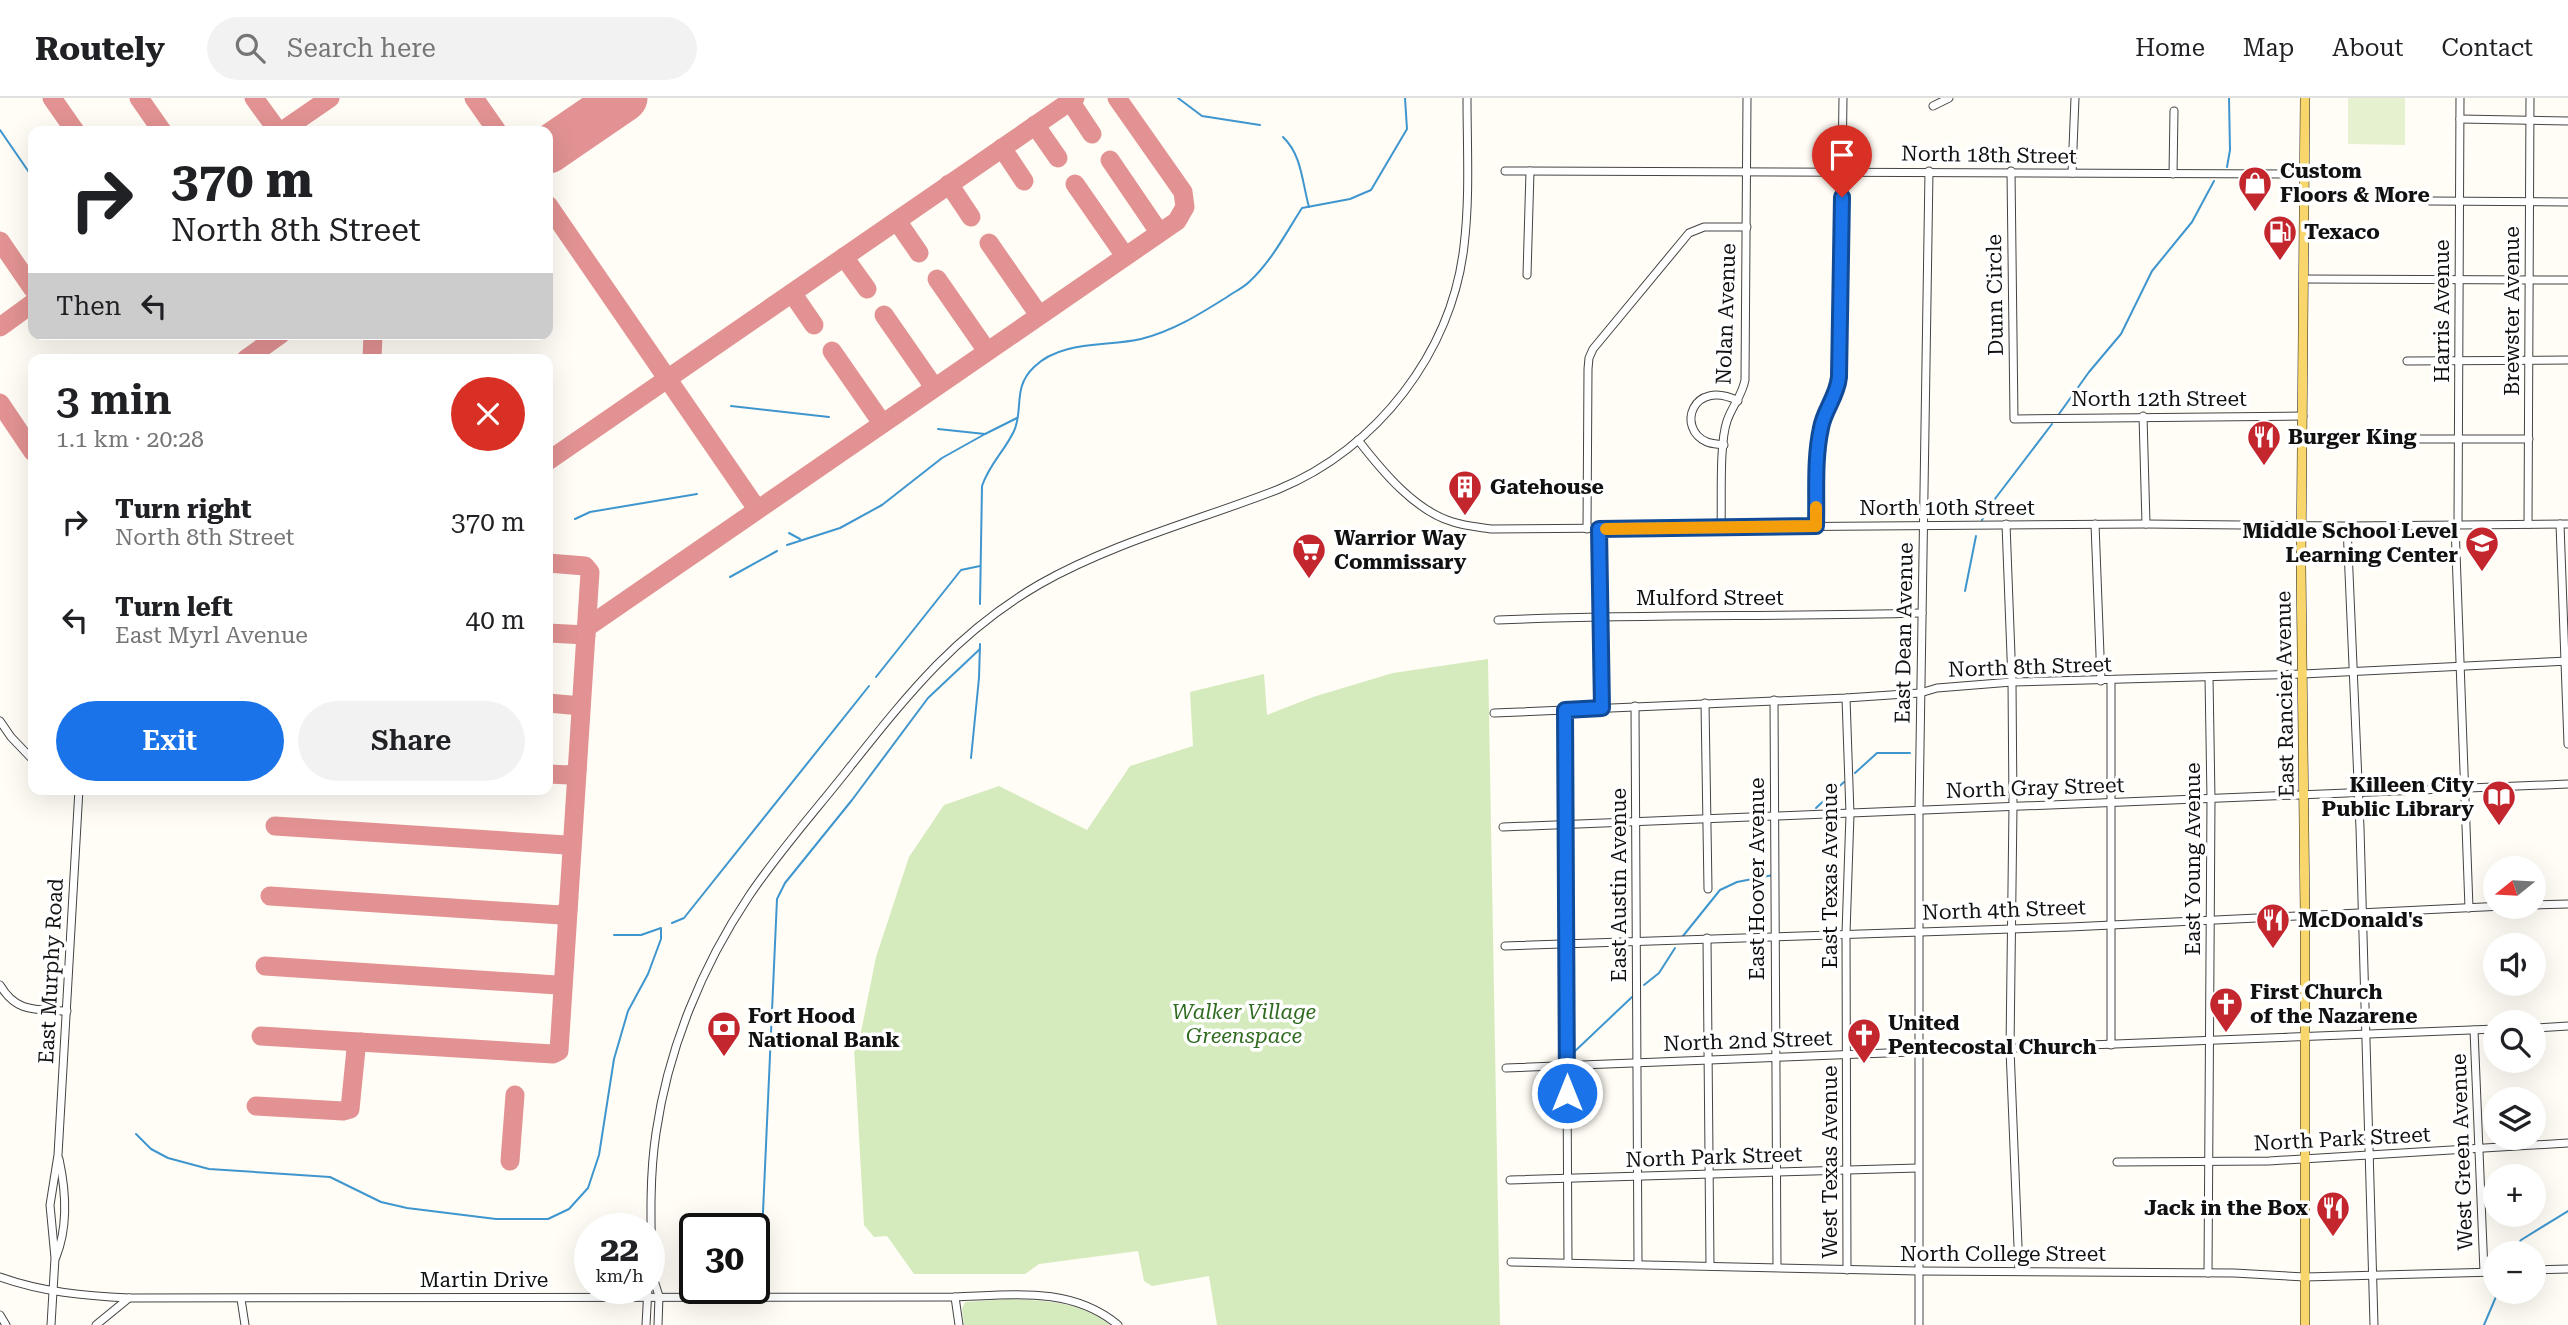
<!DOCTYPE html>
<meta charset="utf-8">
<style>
:root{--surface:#fff;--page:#f2f2f2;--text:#202124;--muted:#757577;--line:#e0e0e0;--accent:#1a73e8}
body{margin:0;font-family:"Roboto Serif",serif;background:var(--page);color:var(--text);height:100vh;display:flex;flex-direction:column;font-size:26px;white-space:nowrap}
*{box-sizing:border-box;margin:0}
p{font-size:23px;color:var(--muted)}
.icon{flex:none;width:38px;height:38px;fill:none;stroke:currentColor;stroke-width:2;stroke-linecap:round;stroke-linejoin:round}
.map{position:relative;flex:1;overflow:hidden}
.sheet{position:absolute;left:28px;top:256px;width:525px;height:441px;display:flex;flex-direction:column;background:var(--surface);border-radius:14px;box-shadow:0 7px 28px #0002}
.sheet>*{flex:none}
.guide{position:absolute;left:28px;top:28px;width:525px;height:214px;border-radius:14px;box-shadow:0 7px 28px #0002;background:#fff;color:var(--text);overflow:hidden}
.needle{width:46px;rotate:252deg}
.fabs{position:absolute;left:2483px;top:758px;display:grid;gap:14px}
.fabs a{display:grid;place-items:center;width:63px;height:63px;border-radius:50%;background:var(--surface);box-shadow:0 7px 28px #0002;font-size:35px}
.speed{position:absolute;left:574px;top:1115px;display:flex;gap:14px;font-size:35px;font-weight:700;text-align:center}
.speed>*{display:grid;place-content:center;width:91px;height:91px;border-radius:50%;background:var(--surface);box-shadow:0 7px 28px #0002;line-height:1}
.speed small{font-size:18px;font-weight:400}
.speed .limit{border:4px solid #111;border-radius:10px;background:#fff;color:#111}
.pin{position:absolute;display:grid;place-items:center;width:60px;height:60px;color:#fff;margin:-72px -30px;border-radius:50% 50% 50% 0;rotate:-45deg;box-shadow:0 0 7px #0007}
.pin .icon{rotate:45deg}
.me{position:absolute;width:77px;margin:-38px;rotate:0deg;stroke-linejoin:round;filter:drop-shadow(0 0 5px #0008)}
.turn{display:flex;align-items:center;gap:24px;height:147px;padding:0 28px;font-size:32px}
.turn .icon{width:91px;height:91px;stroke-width:2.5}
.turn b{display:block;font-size:49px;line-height:60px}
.then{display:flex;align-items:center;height:66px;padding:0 28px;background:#0003;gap:14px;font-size:26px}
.round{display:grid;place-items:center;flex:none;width:74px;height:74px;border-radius:37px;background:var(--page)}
.overview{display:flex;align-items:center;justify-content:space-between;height:119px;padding:0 28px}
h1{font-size:42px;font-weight:600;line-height:52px}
.primary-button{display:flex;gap:14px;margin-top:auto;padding:14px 28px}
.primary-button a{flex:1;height:80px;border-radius:42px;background:var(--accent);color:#fff;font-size:28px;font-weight:600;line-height:80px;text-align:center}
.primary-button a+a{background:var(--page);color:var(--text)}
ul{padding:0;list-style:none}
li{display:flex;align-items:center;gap:21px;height:98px;padding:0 28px}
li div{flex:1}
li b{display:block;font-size:26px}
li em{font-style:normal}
header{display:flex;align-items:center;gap:42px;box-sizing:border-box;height:98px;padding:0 35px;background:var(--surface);border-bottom:2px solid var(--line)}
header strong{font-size:33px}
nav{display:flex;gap:38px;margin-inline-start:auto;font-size:24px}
.search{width:490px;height:63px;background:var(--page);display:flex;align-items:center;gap:18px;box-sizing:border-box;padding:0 24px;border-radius:38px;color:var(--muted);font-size:26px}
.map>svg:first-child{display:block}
.green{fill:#d5ebbd}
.pitch{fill:#e6f2cf}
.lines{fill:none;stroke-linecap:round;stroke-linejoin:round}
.stream{stroke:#3f96cf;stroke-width:2}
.taxiway{stroke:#e29292;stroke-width:19}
.runway{stroke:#e29292;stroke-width:47}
.minor-casing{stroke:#444;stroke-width:9}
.major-casing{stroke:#222;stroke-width:10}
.minor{stroke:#fff;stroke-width:7}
.major{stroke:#f9d66b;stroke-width:9}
.route-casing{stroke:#114b97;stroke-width:18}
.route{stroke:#1a73e8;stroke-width:12}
.slow{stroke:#f59e0b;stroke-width:12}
.labels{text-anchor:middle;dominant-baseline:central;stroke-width:7;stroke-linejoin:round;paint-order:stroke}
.street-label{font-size:21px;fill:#111;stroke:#fff}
.poi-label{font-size:21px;font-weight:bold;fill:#111;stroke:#fff;text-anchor:start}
.park-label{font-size:21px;font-style:italic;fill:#2f6b1f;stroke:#fff}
</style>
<header>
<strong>Routely</strong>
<div class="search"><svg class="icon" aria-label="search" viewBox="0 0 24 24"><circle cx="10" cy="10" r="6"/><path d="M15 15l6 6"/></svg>Search here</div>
<nav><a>Home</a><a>Map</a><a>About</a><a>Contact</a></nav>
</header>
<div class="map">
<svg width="2568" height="1227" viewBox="0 0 2568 1227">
<rect width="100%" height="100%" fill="#fffdf5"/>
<!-- green -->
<g class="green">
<path d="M1488 561 1500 1227H1217L1209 1178 1152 1188 1144 1183 1138 1153 1039 1166 1025 1176H914L887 1138 874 1139 864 1127 854 949 859 944 876 859 909 759 944 707 999 688 1087 732 1130 668 1193 648 1190 594 1264 576 1267 617 1313 599 1393 575Z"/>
<path d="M1009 1201C1046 1203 1079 1203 1110 1227H964L962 1211 965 1204Z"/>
</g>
<!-- pitch -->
<path class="pitch" d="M2348 0H2405V47L2348 46Z"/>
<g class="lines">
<!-- stream -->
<g class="stream">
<path d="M1178 0 1202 18 1260 27"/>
<path d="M0 32 33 80"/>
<path d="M1283 39C1302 57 1302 84 1309 109"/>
<path d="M2227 69 2230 52 2229 0"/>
<path d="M731 308 829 319"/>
<path d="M2059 316 2089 274 2121 236 2152 173 2192 124 2214 83"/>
<path d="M938 331 985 336 1017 320"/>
<path d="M575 421 590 414 697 396"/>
<path d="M1982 422 1988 410 2052 326"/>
<path d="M789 435 800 441"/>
<path d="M787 447 840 430 882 407 942 360 985 336"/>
<path d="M730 479 777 453"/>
<path d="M1965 493 1976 438"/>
<path d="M980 506 982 388C990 365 1004 354 1014 333 1024 311 1012 290 1034 269 1061 242 1107 249 1141 241 1173 233 1200 216 1227 199 1234 194 1243 190 1249 184 1271 164 1286 135 1302 110L1350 101 1371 92 1407 31 1405 0"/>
<path d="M876 579 961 472 980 468"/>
<path d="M971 660 979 580 980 546"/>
<path d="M1855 675 1877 655H1910"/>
<path d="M1816 710 1844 684"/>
<path d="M672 825 684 820 869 588"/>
<path d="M1683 838 1720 792 1737 784 1773 777"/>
<path d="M1644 887 1659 875 1675 850"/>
<path d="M1573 955 1632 899"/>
<path d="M136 1036 151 1051 168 1060 209 1071 330 1079 381 1104 407 1110 496 1121H548L569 1111 588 1090 599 1057 614 961 628 913 648 876 661 841V830L641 837H614"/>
<path d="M2513 1155 2521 1142 2568 1113"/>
<path d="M760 1181 777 801 785 785 852 702 928 600 980 551"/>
<path d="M2484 1227 2498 1194"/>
</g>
<!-- taxiway -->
<g class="taxiway">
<path d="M52 0 75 33"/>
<path d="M139 0 162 33"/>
<path d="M254 0 278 33"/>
<path d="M474 0 497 33"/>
<path d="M1070 3 1092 36"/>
<path d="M1035 27 1058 60"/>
<path d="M282 33 330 0"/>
<path d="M1002 50 1024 83"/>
<path d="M1110 62 1159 134"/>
<path d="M949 86 971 119"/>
<path d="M1075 86 1125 158"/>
<path d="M548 107 757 411"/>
<path d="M897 123 919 155"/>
<path d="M0 143 33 191"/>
<path d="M989 145 1039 217"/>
<path d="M844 159 867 191"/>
<path d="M937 181 987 253"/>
<path d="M792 195 814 227"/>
<path d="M884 217 934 289"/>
<path d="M0 229 33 205"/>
<path d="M832 253 882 325"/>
<path d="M246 261 281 236"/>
<path d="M372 261 373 236"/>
<path d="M0 305 33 354"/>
<path d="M548 363 1075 0"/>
<path d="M586 530 1177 123 1185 109 1183 94 1117 0"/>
<path d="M548 535 586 537"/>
<path d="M548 605 581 608"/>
<path d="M548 676 570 677 577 672"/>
<path d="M275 728 566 747"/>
<path d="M270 798 561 817 568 811"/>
<path d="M265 868 557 887"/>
<path d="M261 938 553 956 559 953 590 474 585 468 548 465"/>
<path d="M256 1008 343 1013 350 1011 356 951 361 944"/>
<path d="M510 1063 515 997"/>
</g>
<!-- runway -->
<path class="runway" d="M548 52 624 0"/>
<!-- minor casing -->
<g class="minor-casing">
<g id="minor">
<path d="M1933 8 1949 0"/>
<path d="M2460 21 2568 23"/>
<path d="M1505 73 2305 76"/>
<path d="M2011 73 2014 321 2303 318"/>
<path d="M2072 75 2075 0"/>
<path d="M2173 76 2174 13"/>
<path d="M2430 103 2568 104"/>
<path d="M1527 177 1530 73"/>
<path d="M2304 181 2568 182"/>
<path d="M2407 263 2568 262"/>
<path d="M2143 318 2146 426"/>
<path d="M2403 341H2529"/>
<path d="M1358 342C1382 373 1415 413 1453 424 1465 428 1479 429 1491 431L2146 426 2347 428 2568 426"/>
<path d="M1724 347C1719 346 1712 346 1707 344 1676 331 1692 280 1738 303"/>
<path d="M2006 426 2012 584 2013 708 2010 951 2019 1173"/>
<path d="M2095 426 2101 583"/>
<path d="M2528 426 2530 0"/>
<path d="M2560 426 2568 646"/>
<path d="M2455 427 2469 810"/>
<path d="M2458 427 2460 0"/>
<path d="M1816 428C1817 396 1814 362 1821 330 1824 312 1837 299 1839 279L1843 0"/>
<path d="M2347 428 2360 730 2374 1227"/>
<path d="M1721 429C1722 402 1719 346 1727 323 1732 308 1742 298 1745 282L1747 0"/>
<path d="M1587 431 1588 271 1589 260 1593 251 1689 135 1704 129H1747"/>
<path d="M1599 431 1602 610"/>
<path d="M1498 522C1639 516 1780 519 1922 515"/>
<path d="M2111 583V947"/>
<path d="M1846 600 1850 716 1846 835 1847 1172"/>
<path d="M1774 602 1777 1169"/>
<path d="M1705 605 1708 791"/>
<path d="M1635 608 1638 1165"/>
<path d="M1565 612 1568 1164"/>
<path d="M1494 615 1846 600 1920 595 1937 590 2012 584 2303 576 2568 563"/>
<path d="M0 623 11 639 33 662"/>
<path d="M1503 729 2568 686"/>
<path d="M2534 807 2568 806"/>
<path d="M1707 840 1710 1168"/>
<path d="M1505 848 2070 829 2504 808"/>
<path d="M0 887C17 916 37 911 67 913"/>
<path d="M2534 930 2568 928"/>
<path d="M2474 932 2484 1174"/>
<path d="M1506 970 2496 931"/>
<path d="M2117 1064 2269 1063 2568 1045"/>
<path d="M1510 1082 1918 1070"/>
<path d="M56 1159C68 1129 66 1093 59 1061"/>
<path d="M1511 1164 1919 1173 2234 1175 2305 1179 2496 1174"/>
<path d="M2534 1172 2568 1171"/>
<path d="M2208 1175 2211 701 2209 579"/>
<path d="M652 1176 659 1198 658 1227"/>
<path d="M0 1179C42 1194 85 1198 129 1200L955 1199C1013 1197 1071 1188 1118 1227"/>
<path d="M649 1185 652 1175C651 1129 649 1081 656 1035 668 951 702 868 749 798 780 752 817 711 850 669 909 595 957 534 1040 486 1114 444 1200 422 1279 391 1377 351 1452 254 1464 148 1470 99 1467 49 1467 0"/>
<path d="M955 1199 959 1227"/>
<path d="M241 1201 245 1227"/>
<path d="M0 1217 6 1227"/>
<path d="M51 1227 55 1160 50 1107 58 1057 79 691"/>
<path d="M96 1227 129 1200"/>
<path d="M646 1227 648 1190"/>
<path d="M1919 1227V713L1929 73"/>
</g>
</g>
<!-- major casing -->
<g class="major-casing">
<path id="major" d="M2305 1227V818L2301 466 2305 0"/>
</g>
<!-- minor -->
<use href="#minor" class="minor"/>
<!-- major -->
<use href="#major" class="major"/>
</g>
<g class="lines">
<!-- route casing -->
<g class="route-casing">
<path id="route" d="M1567 995 1565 612 1602 610 1599 431 1816 428C1817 396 1814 362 1821 330 1824 312 1837 299 1839 279L1842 99"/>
</g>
<!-- route -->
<use href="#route" class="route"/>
<!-- slow -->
<path class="slow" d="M1606 431 1816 428V409"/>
</g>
<!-- icons -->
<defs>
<g id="shop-pin" transform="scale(1.75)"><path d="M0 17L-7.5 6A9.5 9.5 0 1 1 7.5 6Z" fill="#c4262e" stroke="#fff"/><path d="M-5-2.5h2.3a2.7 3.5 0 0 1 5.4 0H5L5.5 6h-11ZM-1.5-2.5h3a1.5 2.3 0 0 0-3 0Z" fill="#fff"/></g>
<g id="fuel-pin" transform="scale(1.75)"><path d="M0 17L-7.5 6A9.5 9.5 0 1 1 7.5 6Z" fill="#c4262e" stroke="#fff"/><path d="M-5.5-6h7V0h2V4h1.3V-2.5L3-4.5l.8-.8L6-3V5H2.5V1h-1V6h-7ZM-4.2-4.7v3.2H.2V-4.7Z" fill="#fff"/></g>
<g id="restaurant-pin" transform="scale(1.75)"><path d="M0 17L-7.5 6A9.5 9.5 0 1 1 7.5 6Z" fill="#c4262e" stroke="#fff"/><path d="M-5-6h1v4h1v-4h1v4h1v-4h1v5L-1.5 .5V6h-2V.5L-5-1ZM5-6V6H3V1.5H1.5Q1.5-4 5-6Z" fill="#fff"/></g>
<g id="building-pin" transform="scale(1.75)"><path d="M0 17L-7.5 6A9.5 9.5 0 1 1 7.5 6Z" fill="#c4262e" stroke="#fff"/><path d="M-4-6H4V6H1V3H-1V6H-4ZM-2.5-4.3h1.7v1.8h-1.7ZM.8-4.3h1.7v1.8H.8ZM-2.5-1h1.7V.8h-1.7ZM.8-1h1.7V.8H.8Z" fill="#fff"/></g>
<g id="school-pin" transform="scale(1.75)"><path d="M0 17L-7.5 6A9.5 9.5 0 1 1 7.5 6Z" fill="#c4262e" stroke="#fff"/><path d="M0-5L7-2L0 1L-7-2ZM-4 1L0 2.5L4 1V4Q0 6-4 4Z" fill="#fff"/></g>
<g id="supermarket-pin" transform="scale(1.75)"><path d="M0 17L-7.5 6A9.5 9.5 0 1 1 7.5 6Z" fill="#c4262e" stroke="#fff"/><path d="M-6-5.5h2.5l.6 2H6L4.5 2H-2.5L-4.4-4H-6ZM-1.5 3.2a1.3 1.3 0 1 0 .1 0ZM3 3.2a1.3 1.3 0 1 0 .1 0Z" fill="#fff"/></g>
<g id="library-pin" transform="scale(1.75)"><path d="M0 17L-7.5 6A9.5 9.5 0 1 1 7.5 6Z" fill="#c4262e" stroke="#fff"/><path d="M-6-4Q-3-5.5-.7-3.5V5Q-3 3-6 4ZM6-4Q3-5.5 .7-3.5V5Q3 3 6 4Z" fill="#fff"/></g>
<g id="church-pin" transform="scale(1.75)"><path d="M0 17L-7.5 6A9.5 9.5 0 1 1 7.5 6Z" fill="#c4262e" stroke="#fff"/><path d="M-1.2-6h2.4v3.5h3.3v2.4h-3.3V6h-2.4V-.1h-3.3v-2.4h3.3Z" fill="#fff"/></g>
<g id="bank-pin" transform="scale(1.75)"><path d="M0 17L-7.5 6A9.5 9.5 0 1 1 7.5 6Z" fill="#c4262e" stroke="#fff"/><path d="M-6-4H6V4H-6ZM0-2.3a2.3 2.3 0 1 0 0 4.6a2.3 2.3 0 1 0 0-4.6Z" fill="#fff"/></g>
</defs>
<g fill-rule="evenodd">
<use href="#shop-pin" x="2255" y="85"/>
<use href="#fuel-pin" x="2280" y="134"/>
<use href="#restaurant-pin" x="2264" y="339"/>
<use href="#building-pin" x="1465" y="389"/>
<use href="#school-pin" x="2482" y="445"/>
<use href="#supermarket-pin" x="1309" y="452"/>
<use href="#library-pin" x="2499" y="699"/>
<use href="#restaurant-pin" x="2273" y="822"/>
<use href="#church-pin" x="2226" y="906"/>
<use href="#bank-pin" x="724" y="930"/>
<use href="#church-pin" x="1864" y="937"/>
<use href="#restaurant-pin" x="2333" y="1110"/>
</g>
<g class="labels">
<!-- street labels -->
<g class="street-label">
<text transform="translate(1989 57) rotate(1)">North 18th Street</text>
<text transform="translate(1995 197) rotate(-91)">Dunn Circle</text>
<text transform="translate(2442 213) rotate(-90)">Harris Avenue</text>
<text transform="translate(2512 213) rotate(-90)">Brewster Avenue</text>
<text transform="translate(1726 216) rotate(-88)">Nolan Avenue</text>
<text x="2159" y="301">North 12th Street</text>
<text x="1947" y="410">North 10th Street</text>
<text x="1710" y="500">Mulford Street</text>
<text transform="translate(1904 535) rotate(-89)">East Dean Avenue</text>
<text transform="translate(2030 569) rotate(-2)">North 8th Street</text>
<text transform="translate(2285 596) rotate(-91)">East Rancier Avenue</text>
<text transform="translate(2035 690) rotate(-2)">North Gray Street</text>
<text transform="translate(2193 761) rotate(-90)">East Young Avenue</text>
<text transform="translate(1830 778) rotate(-90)">East Texas Avenue</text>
<text transform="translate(1757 781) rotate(-90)">East Hoover Avenue</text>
<text transform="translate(1619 787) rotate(-90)">East Austin Avenue</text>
<text transform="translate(2004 812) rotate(-2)">North 4th Street</text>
<text transform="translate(51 873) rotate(-87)">East Murphy Road</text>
<text transform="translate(1748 943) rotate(-2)">North 2nd Street</text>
<text transform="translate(2342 1041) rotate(-3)">North Park Street</text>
<text transform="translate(2462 1054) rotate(-92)">West Green Avenue</text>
<text transform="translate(1714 1059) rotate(-2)">North Park Street</text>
<text transform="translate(1830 1064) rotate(-90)">West Texas Avenue</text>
<text x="2003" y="1156">North College Street</text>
<text x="484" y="1182">Martin Drive</text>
</g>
<!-- poi labels -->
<g class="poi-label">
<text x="2280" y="73">Custom<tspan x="2280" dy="24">Floors &amp; More</tspan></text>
<text x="2304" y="134">Texaco</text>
<text x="2288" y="339">Burger King</text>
<text x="1490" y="389">Gatehouse</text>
<text x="2458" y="433" text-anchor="end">Middle School Level<tspan x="2458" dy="24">Learning Center</tspan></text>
<text x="1334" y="440">Warrior Way<tspan x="1334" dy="24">Commissary</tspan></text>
<text x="2474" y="687" text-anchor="end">Killeen City<tspan x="2474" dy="24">Public Library</tspan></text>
<text x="2298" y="822">McDonald's</text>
<text x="2250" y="894">First Church<tspan x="2250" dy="24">of the Nazarene</tspan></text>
<text x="748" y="918">Fort Hood<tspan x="748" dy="24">National Bank</tspan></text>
<text x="1888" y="925">United<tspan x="1888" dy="24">Pentecostal Church</tspan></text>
<text x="2308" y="1110" text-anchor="end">Jack in the Box</text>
</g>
<!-- park labels -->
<g class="park-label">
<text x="1244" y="914">Walker Village<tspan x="1244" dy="24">Greenspace</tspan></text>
</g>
</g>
</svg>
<div class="fabs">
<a><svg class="needle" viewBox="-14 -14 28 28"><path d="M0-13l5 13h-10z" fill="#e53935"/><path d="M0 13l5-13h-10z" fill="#757577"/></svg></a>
<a><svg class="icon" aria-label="sound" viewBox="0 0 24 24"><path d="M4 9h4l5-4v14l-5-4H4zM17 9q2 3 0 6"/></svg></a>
<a><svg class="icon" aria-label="search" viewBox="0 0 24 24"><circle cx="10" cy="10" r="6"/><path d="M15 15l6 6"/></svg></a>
<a><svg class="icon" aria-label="layers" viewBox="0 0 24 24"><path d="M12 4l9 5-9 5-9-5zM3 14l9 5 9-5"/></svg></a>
<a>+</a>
<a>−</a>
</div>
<div class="speed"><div>22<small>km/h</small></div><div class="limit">30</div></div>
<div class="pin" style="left:1842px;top:99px;background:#d93025"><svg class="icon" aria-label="arrive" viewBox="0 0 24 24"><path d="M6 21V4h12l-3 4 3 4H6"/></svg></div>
<svg class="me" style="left:1567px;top:995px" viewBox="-20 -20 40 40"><circle r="17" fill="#1a73e8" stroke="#fff" stroke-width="3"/><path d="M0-11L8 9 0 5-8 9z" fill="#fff"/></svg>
<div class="guide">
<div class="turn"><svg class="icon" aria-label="right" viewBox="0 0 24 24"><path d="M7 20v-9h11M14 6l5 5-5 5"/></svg><div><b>370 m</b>North 8th Street</div></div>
<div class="then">Then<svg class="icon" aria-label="left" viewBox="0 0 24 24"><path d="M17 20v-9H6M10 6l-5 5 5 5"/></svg></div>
</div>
<section class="sheet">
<div class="overview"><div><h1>3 min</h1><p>1.1 km · 20:28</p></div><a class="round" style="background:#d93025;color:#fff"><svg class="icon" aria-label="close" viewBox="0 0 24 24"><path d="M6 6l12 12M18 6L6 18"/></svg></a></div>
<ul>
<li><svg class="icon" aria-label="right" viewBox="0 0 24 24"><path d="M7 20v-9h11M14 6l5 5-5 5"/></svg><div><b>Turn right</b><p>North 8th Street</p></div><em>370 m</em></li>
<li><svg class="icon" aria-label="left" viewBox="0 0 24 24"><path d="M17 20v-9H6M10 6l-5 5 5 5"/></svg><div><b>Turn left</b><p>East Myrl Avenue</p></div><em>40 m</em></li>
</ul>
<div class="primary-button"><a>Exit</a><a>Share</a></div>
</section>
</div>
